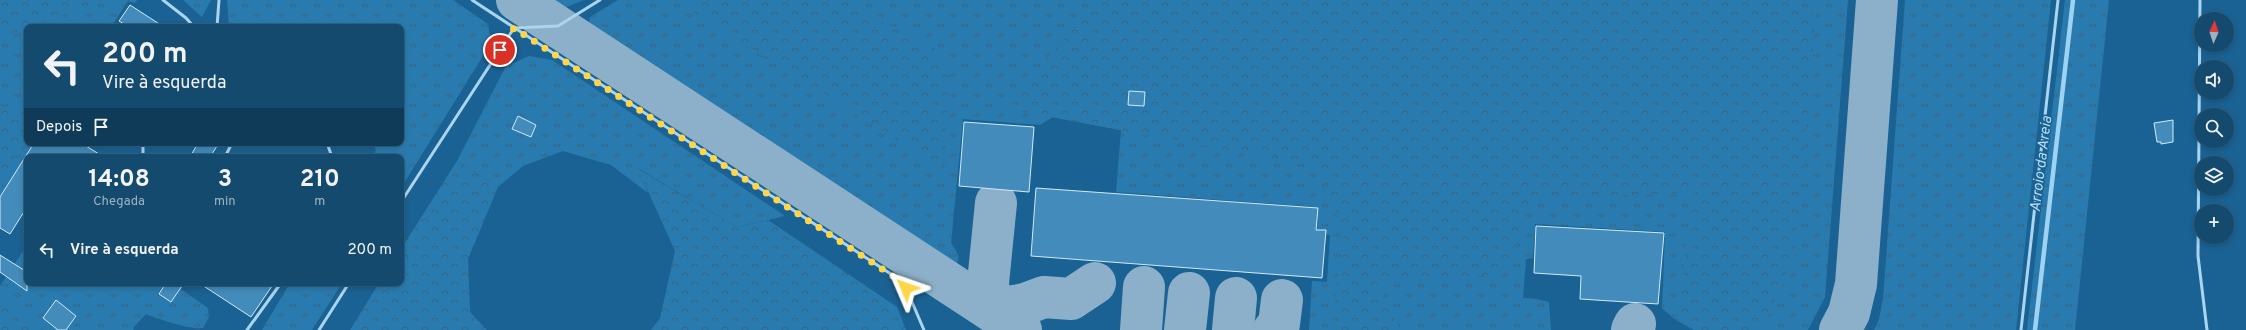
<!DOCTYPE html>
<html lang="pt">
<meta charset="utf-8">
<style>
:root{--surface:#144a6e;--page:#1d5173;--text:#f1f3f6;--muted:#9db3c2;--line:#336281}
body{margin:0;font-family:Overpass,sans-serif;background:var(--page);color:var(--text);height:100vh;display:flex;flex-direction:column;font-size:15px;white-space:nowrap}
*{box-sizing:border-box;margin:0}
p{font-size:13px;color:var(--muted)}
.icon{flex:none;width:22px;height:22px;fill:none;stroke:currentColor;stroke-width:2;stroke-linecap:round;stroke-linejoin:round}
.map{position:relative;flex:1;overflow:hidden}
.side{position:absolute;left:24px;top:154px;width:380px;height:132px;display:flex;flex-direction:column;background:var(--surface);border-radius:8px;box-shadow:0 2px 6px #0003,0 0 0 1px var(--line)}
.side>*{flex:none}
.top-card{position:absolute;left:24px;top:24px;width:380px;height:122px;border-radius:8px;box-shadow:0 2px 6px #0003,0 0 0 1px var(--line);background:#144a6e;color:var(--text);overflow:hidden}
.needle{width:26px;rotate:3deg}
.buttons{position:absolute;left:2194px;top:12px;display:grid;gap:8px}
.buttons a{display:grid;place-items:center;width:40px;height:40px;border-radius:50%;background:var(--surface);box-shadow:0 2px 6px #0003,0 0 0 1px var(--line);font-size:20px}
.pin{position:absolute;display:grid;place-items:center;width:34px;height:34px;color:#fff;margin:-17px;border:2px solid #fff;border-radius:50%;box-shadow:0 1px 4px #0007}
.me{position:absolute;width:44px;margin:-22px;rotate:313deg;stroke-linejoin:round;filter:drop-shadow(0 0 3px #0008)}
.turn{display:flex;align-items:center;gap:14px;height:84px;padding:0 12px;font-size:18px}
.turn .icon{width:52px;height:52px;stroke-width:2.5}
.turn b{display:block;font-size:28px;line-height:34px}
.then{display:flex;align-items:center;height:38px;padding:0 12px;background:#0003;gap:8px;font-size:15px}
.eta{display:flex;justify-content:space-evenly;align-items:center;height:68px;text-align:center}
.eta b{font-size:24px;font-weight:700;line-height:28px}
ul{padding:0;list-style:none}
li{display:flex;align-items:center;gap:12px;height:56px;padding:0 12px}
li div{flex:1}
li b{display:block;font-size:15px}
li em{font-style:normal}
.map>svg:first-child{display:block}
.grass{fill:url(#grass-tufts)}
.forest{fill:url(#forest-crowns)}
.lines{fill:none;stroke-linecap:round;stroke-linejoin:round}
.stream{stroke:#9dd2f2;stroke-width:4.5}
.taxiway{stroke:#8cb0c9;stroke-width:42}
.building{fill:#428bba;stroke:#d1ebfb}
.service{stroke:#aad4f0;stroke-width:3}
.route{stroke:#ffd54a;stroke-width:7;stroke-dasharray:0 12.6}
.labels{text-anchor:middle;dominant-baseline:central;stroke-width:3;stroke-linejoin:round;paint-order:stroke}
.water-label{font-size:15px;font-style:italic;fill:#b6def6;stroke:#1a6293}
</style>
<div class="map">
<svg width="2246" height="330" viewBox="0 0 2246 330">
<defs>
<pattern id="grass-tufts" width="24" height="20" patternUnits="userSpaceOnUse"><rect width="24" height="20" fill="#297baf"/><path d="M3 7l-1-3M5 7V3M7 7l1-3M15 17l-1-3M17 17v-4M19 17l1-3" fill="none" stroke="#3a647e"/></pattern>
<pattern id="forest-crowns" width="20" height="18" patternUnits="userSpaceOnUse"><rect width="20" height="18" fill="#297baf"/><path d="M2 6a3 3 0 1 1 6 0M12 15a3 3 0 1 1 6 0" fill="none" stroke="#3a647e"/></pattern>
</defs>
<rect width="100%" height="100%" fill="#1a6293"/>
<!-- grass -->
<g class="grass">
<path d="M0 0H137L135 3 128 1 111 27H27V143H35L0 196Z"/>
<path d="M183 0H211L202 17Z"/>
<path d="M227 0H453L488 24 491 43 401 188V157H373L376 150 373 143H401V27H229Z"/>
<path d="M546 0H584L564 8Z"/>
<path d="M618 0H1848L1825 297 1808 330H1695L1673 318 1662 308 1665 232 1535 224 1533 258 1526 259 1523 298 1537 299 1549 302 1551 330H1309L1312 281 1327 282 1330 235 1317 233 1318 215 1316 207 1116 192 1121 130 1053 117 1040 125 963 119 951 243C959 255 962 258 952 270L601 39 588 28 590 17Z"/>
<path d="M1905 0H2051L2016 330H1874L1879 319 1883 299Z"/>
<path d="M2065 0H2109L2075 330H2027Z"/>
<path d="M529 56 552 60 785 216 737 227 639 169 648 193 611 165 563 151 523 166 498 187 457 161 506 66Z"/>
<path d="M27 245V283H172L208 308 209 317C207 320 205 325 203 328 191 330 158 319 146 314L133 328 134 330H0V286Z"/>
<path d="M290 283H342L312 330H262Z"/>
</g>
<!-- forest -->
<g class="forest">
<path d="M0 0H102L0 38Z"/>
<path d="M696 0H845L844 2 936 49 949 77 945 170 693 12Z"/>
<path d="M1098 0H1781L1816 15 1795 257 1761 330H1694L1676 320 1695 192 1529 200 1503 274 1377 283 1400 330H1343L1331 326 1344 232 1319 167 1003 108 1089 12Z"/>
<path d="M8 106 27 113V142L0 188V112Z"/>
<path d="M457 161 498 187 468 259 470 312 487 330H350L379 283H401V249Z"/>
<path d="M638 169 737 227 768 220 897 307 906 330H651L660 318 675 251Z"/>
<path d="M0 295 44 330H0Z"/>
</g>
<g class="lines">
<!-- stream -->
<path class="stream" d="M2035 330 2073 0"/>
<!-- taxiway -->
<g class="taxiway">
<path d="M517 0 1021 330"/>
<path d="M996 203 988 283 991 310 1025 304 1044 297 1071 299 1095 283"/>
<path d="M1141 330 1144 287"/>
<path d="M1185 330 1189 293"/>
<path d="M1233 330 1236 298"/>
<path d="M1274 330 1279 324 1282 300"/>
<path d="M1632 330 1635 324"/>
<path d="M1840 330 1849 313 1856 284 1877 0"/>
</g>
</g>
<!-- building -->
<g class="building">
<path d="M130 5 164 27H129L119 21Z"/>
<path d="M1129 91 1145 92 1144 106 1128 105Z"/>
<path d="M518 116 536 125 531 137 512 129Z"/>
<path d="M2173 120V142L2161 144V142H2157L2154 123Z"/>
<path d="M964 122 1034 127 1029 192 959 186Z"/>
<path d="M34 143H81L104 157H27V207L10 234 0 228V197Z"/>
<path d="M198 143H219L210 157H190Z"/>
<path d="M1036 188 1318 208 1316 230H1326L1322 278 1031 256Z"/>
<path d="M1536 226 1664 233 1658 304 1580 299 1581 276 1534 273Z"/>
<path d="M0 255 27 272V291L0 272Z"/>
<path d="M166 283H184L171 302 159 294Z"/>
<path d="M199 283H274L251 317Z"/>
<path d="M56 300 76 316 66 330H58L43 318Z"/>
</g>
<g class="lines">
<!-- service -->
<g class="service">
<path d="M163 0 186 18 194 27"/>
<path d="M472 0 897 278 906 288 924 330"/>
<path d="M2200 0 2198 256 2207 330"/>
<path d="M217 27 219 0"/>
<path d="M143 143V157"/>
<path d="M327 143 332 157"/>
<path d="M225 157 232 143"/>
<path d="M401 202 514 28 558 26 600 0"/>
<path d="M247 330 281 283"/>
<path d="M319 330 349 283"/>
<path d="M2021 330 2058 0"/>
</g>
</g>
<g class="lines">
<!-- route -->
<path class="route" d="M500 50 514 28 896 278 906 288"/>
</g>
<g class="labels">
<!-- water labels -->
<g class="water-label">
<text transform="translate(2042 164) rotate(-83)">Arroio da Areia</text>
</g>
</g>
</svg>
<div class="buttons">
<a><svg class="needle" viewBox="-14 -14 28 28"><path d="M0-13l5 13h-10z" fill="#e53935"/><path d="M0 13l5-13h-10z" fill="#9db3c2"/></svg></a>
<a><svg class="icon" aria-label="sound" viewBox="0 0 24 24"><path d="M4 9h4l5-4v14l-5-4H4zM17 9q2 3 0 6"/></svg></a>
<a><svg class="icon" aria-label="search" viewBox="0 0 24 24"><circle cx="10" cy="10" r="6"/><path d="M15 15l6 6"/></svg></a>
<a><svg class="icon" aria-label="layers" viewBox="0 0 24 24"><path d="M12 4l9 5-9 5-9-5zM3 14l9 5 9-5"/></svg></a>
<a>+</a>
</div>
<div class="pin" style="left:500px;top:50px;background:#d93025"><svg class="icon" aria-label="arrive" viewBox="0 0 24 24"><path d="M6 21V4h12l-3 4 3 4H6"/></svg></div>
<svg class="me" style="left:906px;top:288px" viewBox="-20 -20 40 40"><path d="M0-17L14 15 0 8-14 15z" fill="#ffd54a" stroke="#fff" stroke-width="4"/></svg>
<div class="top-card">
<div class="turn"><svg class="icon" aria-label="left" viewBox="0 0 24 24"><path d="M17 20v-9H6M10 6l-5 5 5 5"/></svg><div><b>200 m</b>Vire à esquerda</div></div>
<div class="then">Depois<svg class="icon" aria-label="arrive" viewBox="0 0 24 24"><path d="M6 21V4h12l-3 4 3 4H6"/></svg></div>
</div>
<section class="side">
<div class="eta">
<div><b>14:08</b><p>Chegada</p></div>
<div><b>3</b><p>min</p></div>
<div><b>210</b><p>m</p></div>
</div>
<ul>
<li><svg class="icon" aria-label="left" viewBox="0 0 24 24"><path d="M17 20v-9H6M10 6l-5 5 5 5"/></svg><div><b>Vire à esquerda</b></div><em>200 m</em></li>
</ul>
</section>
</div>
